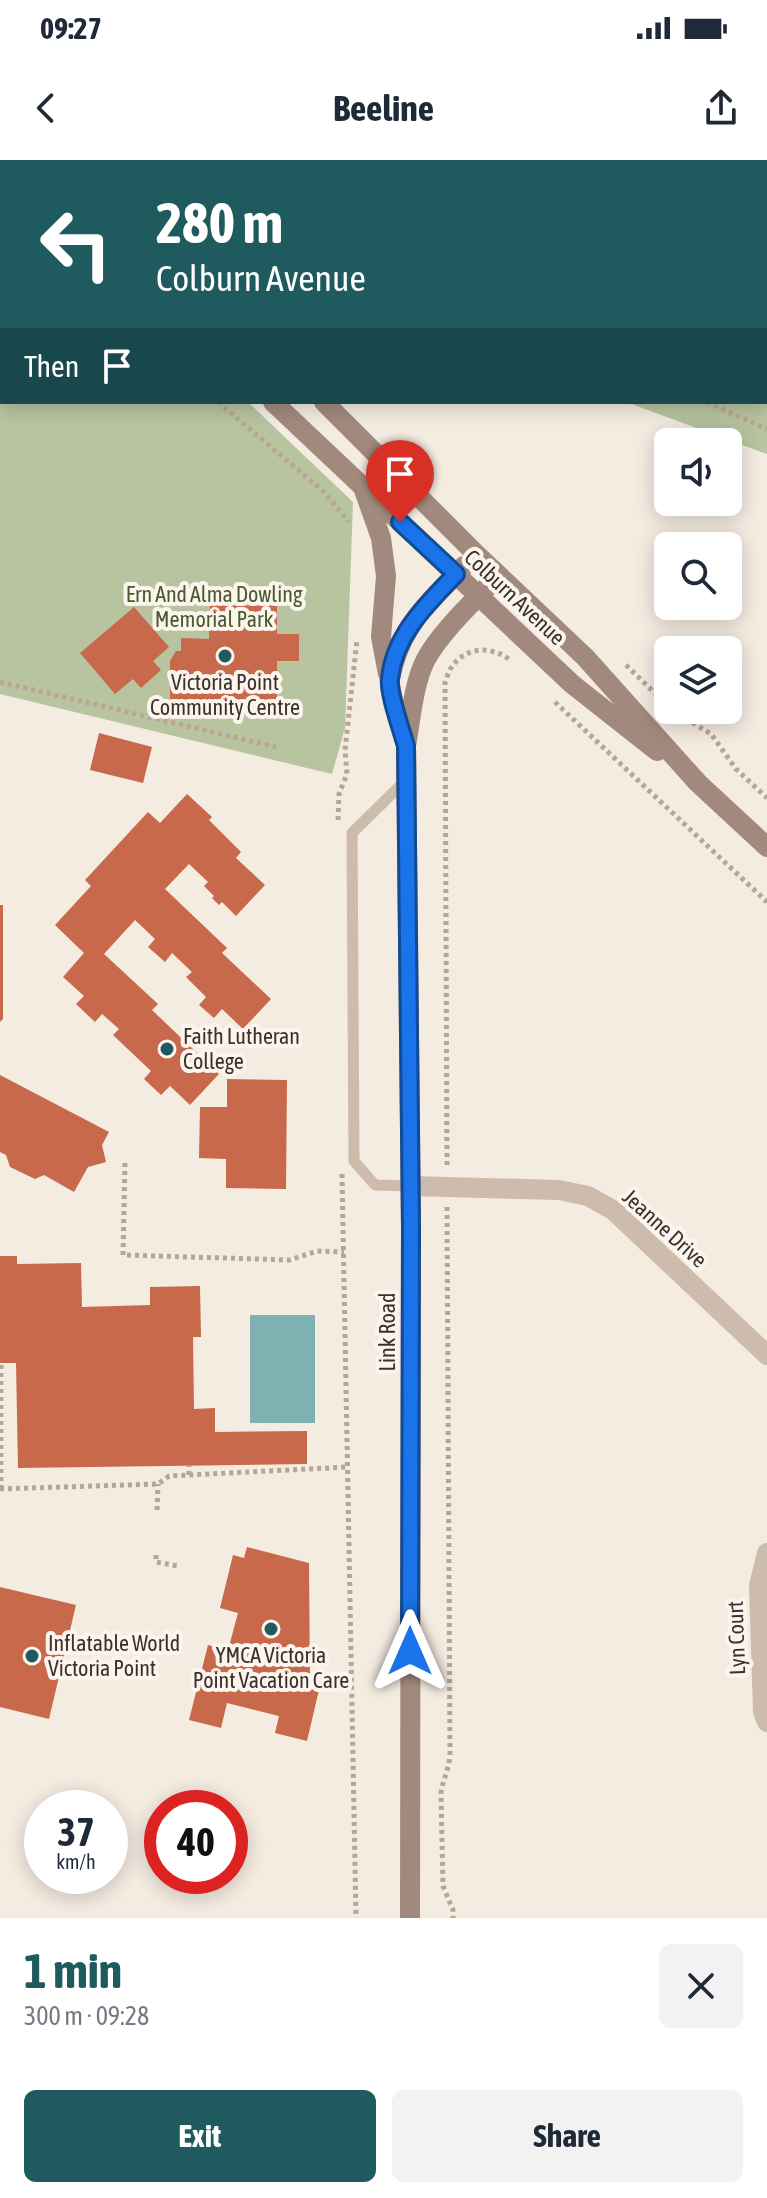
<!DOCTYPE html>
<meta charset="utf-8">
<style>
:root{--surface:#fff;--page:#f2f2f3;--text:#1f2937;--muted:#747a83;--accent:#1f5a5e}
body{margin:0;font-family:"Asap Condensed",sans-serif;background:var(--page);color:var(--text);height:100vh;display:flex;flex-direction:column;font-size:30px;white-space:nowrap}
*{box-sizing:border-box;margin:0}
p{font-size:26px;color:var(--muted)}
.icon{flex:none;width:44px;height:44px;fill:none;stroke:currentColor;stroke-width:2;stroke-linecap:round;stroke-linejoin:round}
.map{position:relative;height:1758px;overflow:hidden}
.details{display:flex;flex-direction:column;background:var(--surface);flex:1}
.details>*{flex:none}
.guide{position:absolute;left:0px;top:0px;width:768px;height:244px;box-shadow:0 4px 20px #0003;background:#1f5a5e;color:#fff;overflow:hidden}
.buttons{position:absolute;left:654px;top:268px;display:grid;gap:16px}
.buttons a{display:grid;place-items:center;width:88px;height:88px;border-radius:12px;background:var(--surface);box-shadow:0 4px 20px #0003;font-size:40px}
.speed{position:absolute;left:24px;top:1630px;display:flex;gap:16px;font-size:40px;font-weight:700;text-align:center}
.speed>*{display:grid;place-content:center;width:104px;height:104px;border-radius:50%;background:var(--surface);box-shadow:0 4px 20px #0003;line-height:1}
.speed small{font-size:20px;font-weight:400}
.speed .limit{border:12px solid #d22;background:#fff;color:#111}
.pin{position:absolute;display:grid;place-items:center;width:68px;height:68px;color:#fff;margin:-82px -34px;border-radius:50% 50% 50% 0;rotate:-45deg;box-shadow:0 0 8px #0007}
.pin .icon{rotate:45deg}
.me{position:absolute;width:88px;margin:-44px;rotate:0deg;stroke-linejoin:round;filter:drop-shadow(0 0 6px #0008)}
.turn{display:flex;align-items:center;gap:28px;height:168px;padding:0 24px;font-size:36px}
.turn .icon{width:104px;height:104px;stroke-width:2.5}
.turn b{display:block;font-size:56px;line-height:68px}
.then{display:flex;align-items:center;height:76px;padding:0 24px;background:#0003;gap:16px;font-size:30px}
.round{display:grid;place-items:center;flex:none;width:84px;height:84px;border-radius:12px;background:var(--page)}
.summary{display:flex;align-items:center;justify-content:space-between;height:136px;padding:0 24px}
h1{font-size:48px;font-weight:700;line-height:60px;color:var(--accent)}
.button{display:flex;gap:16px;margin-top:auto;padding:16px 24px}
.button a{flex:1;height:92px;border-radius:12px;background:var(--accent);color:#fff;font-size:32px;font-weight:700;line-height:92px;text-align:center}
.button a+a{background:var(--page);color:var(--text)}
.status{display:flex;justify-content:space-between;align-items:center;height:56px;padding:0 40px;background:var(--surface);direction:ltr}
.status svg{height:22px;fill:currentColor}
header{display:flex;justify-content:space-between;align-items:center;height:104px;padding:0 24px;background:var(--surface);font-size:36px;font-weight:700}
.map>svg:first-child{display:block}
.green{fill:#b8c4a0}
.water{fill:#7fb0b2}
.building{fill:#c8694b}
.lines{fill:none;stroke-linecap:round;stroke-linejoin:round}
.path{stroke:#b9a596;stroke-width:5;stroke-dasharray:4 4;stroke-linecap:butt}
.lane{stroke:#cdbbac;stroke-width:11}
.street{stroke:#cdbbac;stroke-width:20}
.secondary{stroke:#a18a7d;stroke-width:20}
.route-casing{stroke:#114b97;stroke-width:20}
.route{stroke:#1a73e8;stroke-width:14}
.poi-dot{fill:#1f5a5e;stroke:#fbf5ee;stroke-width:3}
.labels{text-anchor:middle;dominant-baseline:central;stroke-width:8;stroke-linejoin:round;paint-order:stroke}
.park-label{font-size:22px;fill:#4a5a2e;stroke:#fbf5ee}
.street-label{font-size:22px;fill:#3b302b;stroke:#fbf5ee}
.poi-label{font-size:22px;fill:#3b302b;stroke:#fbf5ee}
</style>
<div class="status"><b>09:27</b><svg viewBox="0 0 49 12"><path d="M0 12V9h3v3zM5 12V6h3v6zM10 12V3h3v9zM15 12V0h3v12zM26 1h20v11H26zM47 4h2v5h-2z"/></svg></div>
<header><svg class="icon" aria-label="back" viewBox="0 0 24 24"><path d="M15 5l-7 7 7 7"/></svg>Beeline<svg class="icon" aria-label="share" viewBox="0 0 24 24"><path d="M12 15V3M7 8l5-5 5 5M5 13v7h14v-7"/></svg></header>
<div class="map">
<svg width="767" height="1758" viewBox="0 0 767 1758">
<rect width="100%" height="100%" fill="#f4ebe1"/>
<!-- green -->
<g class="green">
<path d="M86 0H387L386 2H88Z"/>
<path d="M430 0H767V294L626 242H766V2H430Z"/>
<path d="M0 5 2 7V242H248L353 342 345 568 332 614 0 534Z"/>
</g>
<!-- water -->
<rect class="water" x="250" y="1155" width="65" height="108"/>
<!-- building -->
<g class="building">
<path d="M210 445 277 446V474H299V501H277V549L170 548V501L176 491H181V478L209 479Z"/>
<path d="M134 447 169 487 153 501 161 510 141 528 133 519 115 534 80 493Z"/>
<path d="M99 573 152 587 143 623 90 610Z"/>
<path d="M187 634 212 657 209 660 241 692 236 698 265 725 236 756 222 742 219 745 212 738 214 736 204 726 208 722 189 704 165 729 227 788 222 793 271 839 243 869 222 849 214 858 199 845 206 837 186 817 192 812 172 793 165 802 148 787 155 779 135 760 104 794 158 844 152 850 219 914 190 945 170 926 161 935 144 919 151 911 113 875 119 869 102 854 95 862 76 844 84 836 63 817 84 793 55 765 91 726 85 720 148 652 160 663Z"/>
<path d="M0 745H3V859L0 862Z"/>
<path d="M0 915 109 972 102 985 106 1002 88 1007 74 1032 44 1015 35 1019 10 1007 6 995 0 992Z"/>
<path d="M227 919 287 920 286 1029 226 1028V999L199 998 200 947H227Z"/>
<path d="M0 1096H17V1104L81 1103 82 1147 150 1145V1127L200 1126 201 1177H193L194 1249 215 1248V1272L307 1271V1304L18 1308 16 1203H0Z"/>
<path d="M247 1387 309 1403 310 1527 319 1530 307 1581 275 1573 279 1556 227 1543 221 1568 189 1560 208 1485 228 1490 238 1453 220 1448 233 1395 244 1398Z"/>
<path d="M0 1427 76 1445 49 1559 0 1547Z"/>
</g>
<g class="lines">
<!-- path -->
<g class="path">
<path d="M0 43 2 45"/>
<path d="M766 188 767 187"/>
<path d="M218 242 323 331 349 362"/>
<path d="M707 242 767 269"/>
<path d="M626 505 668 546"/>
<path d="M0 522 276 587"/>
<path d="M555 542 767 742"/>
<path d="M672 550 711 574 736 609 767 638"/>
<path d="M338 660 339 634 347 614 345 590 357 480"/>
<path d="M125 1003 123 1095 290 1100 317 1091 344 1092"/>
<path d="M447 1005 445 523C447 517 449 510 453 505 468 486 492 486 510 500"/>
<path d="M342 1014 356 1758"/>
<path d="M447 1047 450 1595C449 1609 443 1619 441 1633L443 1726 453 1750V1758"/>
<path d="M189 1315V1306"/>
<path d="M0 1329 158 1324 169 1316 348 1307"/>
<path d="M1 1329V1203"/>
<path d="M157 1350 158 1324"/>
<path d="M156 1395V1402L178 1406"/>
</g>
<!-- lane -->
<path class="lane" d="M406 620 352 673 354 1001 375 1025 411 1026"/>
<!-- street -->
<g class="street">
<path d="M404 2V0"/>
<path d="M411 1026 559 1030 588 1036 613 1050 767 1195"/>
<path d="M767 1393 759 1426 763 1552 767 1562"/>
</g>
<!-- secondary -->
<g class="secondary">
<path d="M29 0 32 2"/>
<path d="M273 242 572 524 657 591"/>
<path d="M324 242 476 394 585 497 698 623 767 687"/>
<path d="M364 330 381 378 386 416 381 477 388 514"/>
<path d="M404 579C400 561 392 542 390 524 389 518 392 512 393 506 405 461 433 438 464 406"/>
<path d="M410 1758 411 1067 406 586C411 559 413 526 425 501 440 472 476 439 498 416"/>
</g>
</g>
<g class="lines">
<!-- route casing -->
<g class="route-casing">
<path id="route" d="M400 362 456 414C427 444 394 475 390 519 388 533 402 571 406 586L411 1067 410 1491"/>
</g>
<!-- route -->
<use href="#route" class="route"/>
</g>
<!-- markers -->
<g class="poi-dot">
<circle cx="225" cy="496" r="8"/>
<circle cx="167" cy="889" r="8"/>
<circle cx="271" cy="1469" r="8"/>
<circle cx="32" cy="1496" r="8"/>
</g>
<g class="labels">
<!-- park labels -->
<g class="park-label">
<text x="214" y="434">Ern And Alma Dowling<tspan x="214" dy="25">Memorial Park</tspan></text>
</g>
<!-- street labels -->
<g class="street-label">
<text transform="translate(515 437) rotate(43)">Colburn Avenue</text>
<text transform="translate(665 1068) rotate(42)">Jeanne Drive</text>
<text transform="translate(387 1172) rotate(-90)">Link Road</text>
<text transform="translate(736 1478) rotate(-92)">Lyn Court</text>
</g>
<!-- poi labels -->
<g class="poi-label">
<text x="225" y="522">Victoria Point<tspan x="225" dy="25">Community Centre</tspan></text>
<text x="183" y="876" text-anchor="start">Faith Lutheran<tspan x="183" dy="25">College</tspan></text>
<text x="48" y="1483" text-anchor="start">Inflatable World<tspan x="48" dy="25">Victoria Point</tspan></text>
<text x="271" y="1495">YMCA Victoria<tspan x="271" dy="25">Point Vacation Care</tspan></text>
</g>
</g>
</svg>
<div class="buttons">
<a><svg class="icon" aria-label="sound" viewBox="0 0 24 24"><path d="M4 9h4l5-4v14l-5-4H4zM17 9q2 3 0 6"/></svg></a>
<a><svg class="icon" aria-label="search" viewBox="0 0 24 24"><circle cx="10" cy="10" r="6"/><path d="M15 15l6 6"/></svg></a>
<a><svg class="icon" aria-label="layers" viewBox="0 0 24 24"><path d="M12 4l9 5-9 5-9-5zM3 14l9 5 9-5"/></svg></a>
</div>
<div class="speed"><div>37<small>km/h</small></div><div class="limit">40</div></div>
<div class="pin" style="left:400px;top:362px;background:#d93025"><svg class="icon" aria-label="arrive" viewBox="0 0 24 24"><path d="M6 21V4h12l-3 4 3 4H6"/></svg></div>
<svg class="me" style="left:410px;top:1491px" viewBox="-20 -20 40 40"><path d="M0-17L14 15 0 8-14 15z" fill="#1a73e8" stroke="#fff" stroke-width="4"/></svg>
<div class="guide">
<div class="turn"><svg class="icon" aria-label="left" viewBox="0 0 24 24"><path d="M17 20v-9H6M10 6l-5 5 5 5"/></svg><div><b>280 m</b>Colburn Avenue</div></div>
<div class="then">Then<svg class="icon" aria-label="arrive" viewBox="0 0 24 24"><path d="M6 21V4h12l-3 4 3 4H6"/></svg></div>
</div>
</div>
<section class="details">
<div class="summary"><div><h1>1 min</h1><p>300 m · 09:28</p></div><a class="round"><svg class="icon" aria-label="close" viewBox="0 0 24 24"><path d="M6 6l12 12M18 6L6 18"/></svg></a></div>
<div class="button"><a>Exit</a><a>Share</a></div>
</section>
